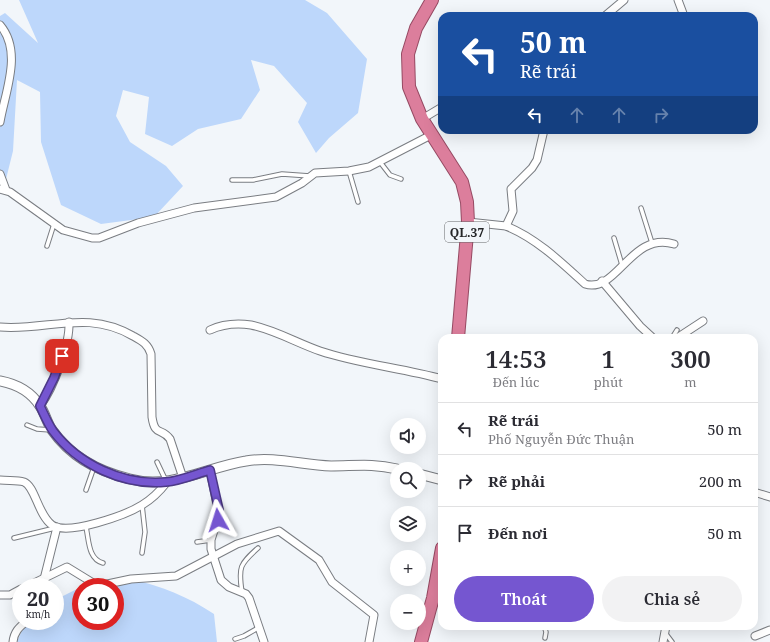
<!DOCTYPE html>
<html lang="vi">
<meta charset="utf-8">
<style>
:root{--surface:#fff;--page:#f2f2f3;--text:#2b2b33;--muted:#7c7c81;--line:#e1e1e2;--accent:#7556d0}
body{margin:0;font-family:"Noto Serif",serif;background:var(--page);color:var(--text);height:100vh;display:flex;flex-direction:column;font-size:15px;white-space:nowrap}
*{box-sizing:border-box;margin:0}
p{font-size:13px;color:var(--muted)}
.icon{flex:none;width:22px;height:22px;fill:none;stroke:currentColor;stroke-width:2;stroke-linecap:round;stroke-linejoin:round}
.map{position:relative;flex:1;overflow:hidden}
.drawer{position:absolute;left:438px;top:334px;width:320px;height:296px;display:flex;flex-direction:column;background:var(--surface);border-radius:12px;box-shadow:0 4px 16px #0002}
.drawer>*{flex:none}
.hud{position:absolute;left:438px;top:12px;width:320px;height:122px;border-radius:12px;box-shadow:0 4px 16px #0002;background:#1a4fa0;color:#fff;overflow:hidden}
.fabs{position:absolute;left:390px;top:418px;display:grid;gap:8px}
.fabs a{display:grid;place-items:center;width:36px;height:36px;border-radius:50%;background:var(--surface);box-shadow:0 4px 16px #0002;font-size:20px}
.speed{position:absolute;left:12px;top:578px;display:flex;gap:8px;font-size:20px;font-weight:700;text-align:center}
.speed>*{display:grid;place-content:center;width:52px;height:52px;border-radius:50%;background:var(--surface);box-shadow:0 4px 16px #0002;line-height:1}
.speed small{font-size:10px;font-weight:400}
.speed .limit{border:6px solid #d22;background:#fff;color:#111}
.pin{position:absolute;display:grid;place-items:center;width:34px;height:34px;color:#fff;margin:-17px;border-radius:8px;box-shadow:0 2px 6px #0006}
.me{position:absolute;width:44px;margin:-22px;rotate:354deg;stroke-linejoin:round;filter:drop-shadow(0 0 3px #0008)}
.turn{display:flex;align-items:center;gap:14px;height:84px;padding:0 16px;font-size:18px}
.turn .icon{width:52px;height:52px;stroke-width:2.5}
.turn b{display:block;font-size:28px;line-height:34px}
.lanes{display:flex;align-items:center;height:38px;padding:0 16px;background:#0003;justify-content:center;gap:20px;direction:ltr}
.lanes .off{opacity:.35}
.eta{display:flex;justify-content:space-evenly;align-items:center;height:68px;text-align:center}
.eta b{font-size:24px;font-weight:600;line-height:28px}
.primary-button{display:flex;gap:8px;margin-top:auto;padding:8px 16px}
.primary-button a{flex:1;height:46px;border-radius:24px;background:var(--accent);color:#fff;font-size:16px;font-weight:600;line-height:46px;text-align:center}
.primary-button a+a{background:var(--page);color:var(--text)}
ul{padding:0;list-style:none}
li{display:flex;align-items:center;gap:12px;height:52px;padding:0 16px;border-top:1px solid var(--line)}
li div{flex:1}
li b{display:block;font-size:15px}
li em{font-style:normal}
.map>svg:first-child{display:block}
.green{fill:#bdd7fb}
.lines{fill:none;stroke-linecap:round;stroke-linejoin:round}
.service-casing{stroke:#7a7d82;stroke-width:5.5}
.minor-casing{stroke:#7a7d82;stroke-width:9}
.tertiary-casing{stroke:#7a7d82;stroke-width:11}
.trunk-casing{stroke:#964a63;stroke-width:14}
.path{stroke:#9da0a3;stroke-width:1;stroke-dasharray:2 3;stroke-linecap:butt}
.service{stroke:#fff;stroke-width:3.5}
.minor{stroke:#fff;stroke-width:7}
.tertiary{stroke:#fff;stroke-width:9}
.trunk{stroke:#dc7e9c;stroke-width:12}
.route-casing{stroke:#4c3887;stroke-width:10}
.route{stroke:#7556d0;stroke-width:7}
.labels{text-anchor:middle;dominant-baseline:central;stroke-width:3;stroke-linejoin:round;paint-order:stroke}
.shield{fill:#f2f6fa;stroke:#626466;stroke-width:1}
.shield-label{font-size:12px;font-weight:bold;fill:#242527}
</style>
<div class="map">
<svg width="770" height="642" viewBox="0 0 770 642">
<rect width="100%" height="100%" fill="#f2f6fa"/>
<!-- green -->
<g class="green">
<path d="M19 0H305L327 13 367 59 358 113 329 138 316 153 298 122 307 103 274 66 251 60 260 90 241 119 198 129 172 146 145 134 149 97 123 90 116 116 130 142 166 166 183 186 154 217 101 224 61 205 41 142 40 92 17 80 13 151 5 183 0 182V16L5 13 38 43Z"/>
<path d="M131 579C163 587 187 596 214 614L217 642H17L26 621H55V600L81 587V621H115V587H82Z"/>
</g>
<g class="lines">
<!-- service casing -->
<g class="service-casing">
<g id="service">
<path d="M380 162 390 175 401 179"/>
<path d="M349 171 358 202"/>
<path d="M232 180H253L282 174 310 176"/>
<path d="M641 208 652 243"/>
<path d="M614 238 622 265"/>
<path d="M47 246 54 224"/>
<path d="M672 338 677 330"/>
<path d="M27 425 37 429 51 430"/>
<path d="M157 462 166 481"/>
<path d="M86 490 94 467"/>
<path d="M86 527C89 540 88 559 103 563"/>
<path d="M14 538 55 528"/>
<path d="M197 542 211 540"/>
<path d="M142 553 145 532 142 505"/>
<path d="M242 592C238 567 240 564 258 548"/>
<path d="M544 626 546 632 545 638"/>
<path d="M666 634 672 642"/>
<path d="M235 639 244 636 258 628"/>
</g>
</g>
<!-- minor casing -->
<g class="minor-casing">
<g id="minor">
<path d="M678 0 684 16"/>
<path d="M605 16 624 0"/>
<path d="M0 25C23 52 5 92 0 122"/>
<path d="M422 119 442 107"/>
<path d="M0 174 6 190"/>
<path d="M0 189 10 192 63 230 92 238H99L138 223 194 208 276 197 302 183 315 173 349 171 369 167 433 134"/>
<path d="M468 222 506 226C536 238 561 262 585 284 617 294 631 231 674 244"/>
<path d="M506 226 513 211 511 189 532 168 537 160 544 130"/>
<path d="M602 281 640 326 653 338"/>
<path d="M0 327C48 331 87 309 133 336 142 341 148 344 151 354L152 417C155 437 161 427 170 439L183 478"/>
<path d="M210 330C223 324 237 323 251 325 275 330 297 343 320 351 359 364 402 368 442 379"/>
<path d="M677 338 703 321"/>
<path d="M40 406C54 387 70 344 69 322"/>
<path d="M210 470 219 515 211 540V549L221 580 229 587 246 594 249 598 264 642"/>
<path d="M0 480C8 481 17 480 24 482 35 486 38 515 52 525 68 536 126 515 142 505 152 499 160 491 167 482"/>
<path d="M754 492 770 497"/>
<path d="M26 587 67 567 98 586 131 579 176 576 237 544 279 531 319 560 332 582 374 615 369 642"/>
<path d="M42 587 57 527"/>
<path d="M0 595H10L21 589"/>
<path d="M433 598 442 593"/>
<path d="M755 636 770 630"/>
<path d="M13 642C14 632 19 627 27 621"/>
<path d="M663 642 666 626"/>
</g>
</g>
<!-- tertiary casing -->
<g class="tertiary-casing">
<g id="tertiary">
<path d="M0 381C16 384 31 392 40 406 45 413 47 423 52 430 71 457 100 472 130 479 171 490 207 467 246 461 274 456 302 465 331 466 355 466 372 463 397 469"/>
<path d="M419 474 442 480"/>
</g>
</g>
<!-- trunk casing -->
<g class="trunk-casing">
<g id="trunk">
<path d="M432 0 416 28 408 54 409 87 422 119 462 182 467 202 468 222 458 338"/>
<path d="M421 642 433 598 442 548"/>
</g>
</g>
<!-- path -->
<path class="path" d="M438 618H442"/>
<!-- service -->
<use href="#service" class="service"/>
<!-- minor -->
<use href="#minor" class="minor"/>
<!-- tertiary -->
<use href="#tertiary" class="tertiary"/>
<!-- trunk -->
<use href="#trunk" class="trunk"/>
</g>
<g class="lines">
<!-- route casing -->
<g class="route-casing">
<path id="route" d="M62 356 54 378 40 406C44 414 48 424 53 431 78 464 123 486 166 482 180 481 196 474 210 470L219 510 218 520"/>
</g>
<!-- route -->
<use href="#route" class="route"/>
</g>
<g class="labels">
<!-- shield labels -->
<rect class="shield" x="445" y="222" width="44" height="20" rx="3"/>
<g class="shield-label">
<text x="467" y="232">QL.37</text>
</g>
</g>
</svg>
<div class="fabs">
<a><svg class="icon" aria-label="sound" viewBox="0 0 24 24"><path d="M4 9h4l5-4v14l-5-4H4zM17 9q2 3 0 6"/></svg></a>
<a><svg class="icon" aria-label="search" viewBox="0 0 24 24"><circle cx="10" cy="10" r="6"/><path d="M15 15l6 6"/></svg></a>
<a><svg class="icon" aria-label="layers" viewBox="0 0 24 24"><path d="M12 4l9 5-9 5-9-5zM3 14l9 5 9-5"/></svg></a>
<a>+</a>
<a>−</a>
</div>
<div class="speed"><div>20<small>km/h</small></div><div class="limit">30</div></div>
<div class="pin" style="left:62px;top:356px;background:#d93025"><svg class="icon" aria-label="arrive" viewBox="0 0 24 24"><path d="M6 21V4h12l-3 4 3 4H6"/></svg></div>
<svg class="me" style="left:218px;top:520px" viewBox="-20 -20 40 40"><path d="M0-17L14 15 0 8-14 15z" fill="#7556d0" stroke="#fff" stroke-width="4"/></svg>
<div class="hud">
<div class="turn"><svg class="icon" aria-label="left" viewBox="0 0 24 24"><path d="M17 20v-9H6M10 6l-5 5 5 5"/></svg><div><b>50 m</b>Rẽ trái</div></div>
<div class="lanes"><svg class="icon" aria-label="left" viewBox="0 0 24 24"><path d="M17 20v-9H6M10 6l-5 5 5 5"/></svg><svg class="icon off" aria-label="ahead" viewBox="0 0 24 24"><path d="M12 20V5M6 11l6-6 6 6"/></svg><svg class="icon off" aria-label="ahead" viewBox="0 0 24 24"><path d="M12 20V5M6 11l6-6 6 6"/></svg><svg class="icon off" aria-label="right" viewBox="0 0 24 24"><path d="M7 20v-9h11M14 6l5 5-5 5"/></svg></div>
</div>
<section class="drawer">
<div class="eta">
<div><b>14:53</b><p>Đến lúc</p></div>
<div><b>1</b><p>phút</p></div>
<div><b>300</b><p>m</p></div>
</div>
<ul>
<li><svg class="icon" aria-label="left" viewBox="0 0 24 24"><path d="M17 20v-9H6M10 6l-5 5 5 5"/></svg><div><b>Rẽ trái</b><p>Phố Nguyễn Đức Thuận</p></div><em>50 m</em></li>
<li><svg class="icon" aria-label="right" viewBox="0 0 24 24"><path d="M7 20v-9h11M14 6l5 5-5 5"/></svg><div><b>Rẽ phải</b></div><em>200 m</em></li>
<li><svg class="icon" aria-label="arrive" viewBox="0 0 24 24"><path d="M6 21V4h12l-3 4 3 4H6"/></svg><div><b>Đến nơi</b></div><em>50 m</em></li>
</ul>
<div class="primary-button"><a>Thoát</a><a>Chia sẻ</a></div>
</section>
</div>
